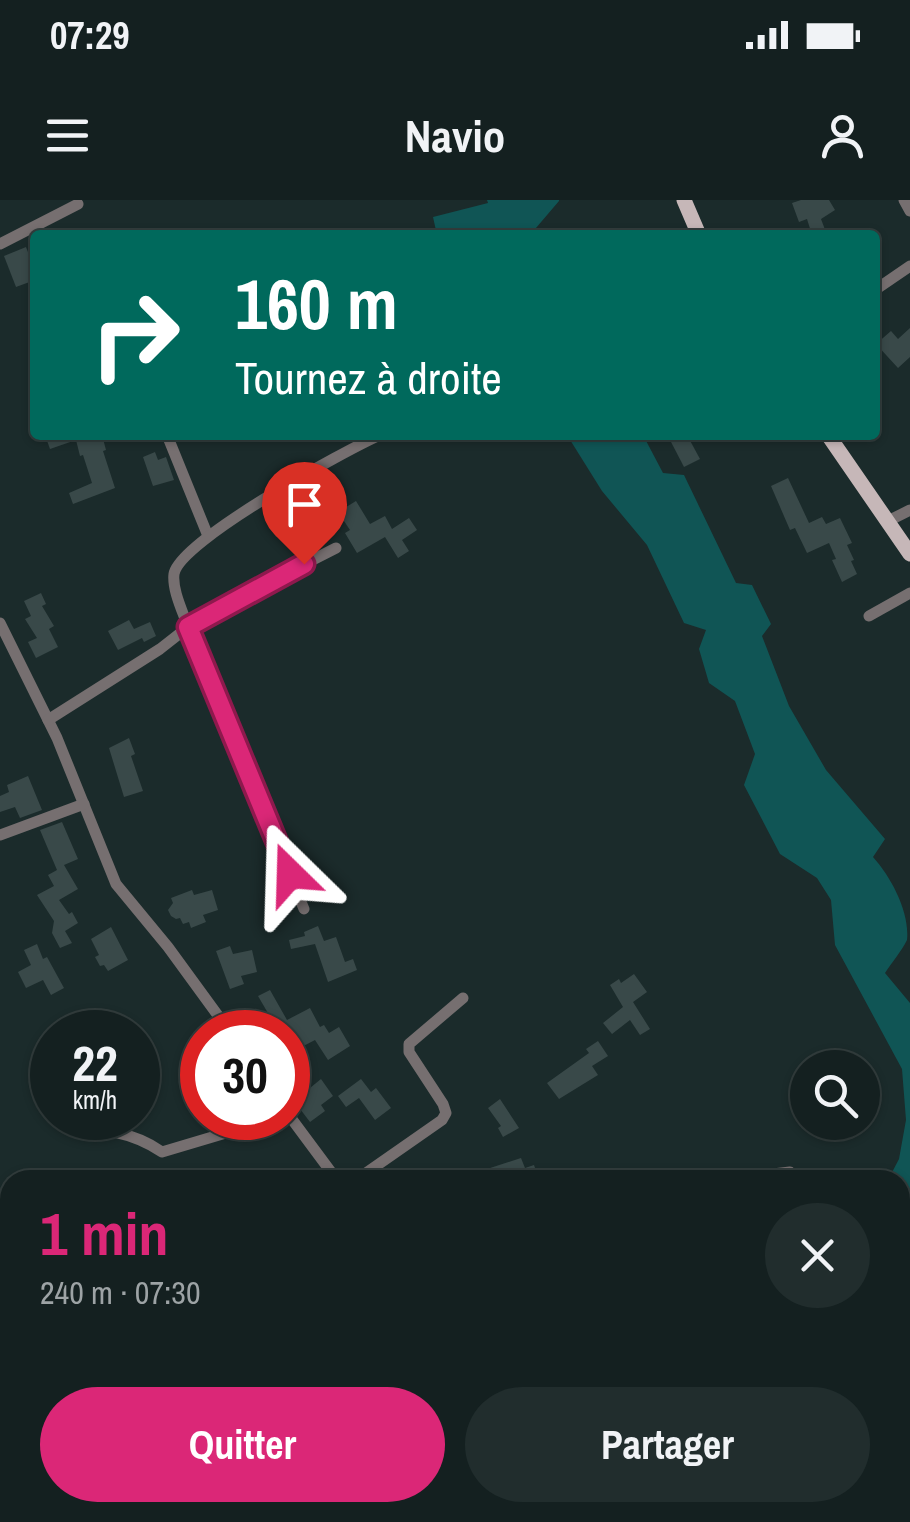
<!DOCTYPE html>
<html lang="fr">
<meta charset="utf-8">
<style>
:root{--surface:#142020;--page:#212d2d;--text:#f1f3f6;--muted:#9da3a5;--line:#333e3e;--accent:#db2777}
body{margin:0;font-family:"Archivo Narrow",sans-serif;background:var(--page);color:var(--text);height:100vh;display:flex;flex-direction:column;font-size:38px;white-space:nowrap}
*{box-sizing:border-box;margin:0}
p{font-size:32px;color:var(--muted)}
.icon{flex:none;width:55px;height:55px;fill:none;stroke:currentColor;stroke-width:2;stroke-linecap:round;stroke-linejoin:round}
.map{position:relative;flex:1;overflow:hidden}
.sheet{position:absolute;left:0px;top:970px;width:910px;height:352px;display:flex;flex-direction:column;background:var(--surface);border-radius:30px 30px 0 0;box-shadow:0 2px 8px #0004,0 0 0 2px var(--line)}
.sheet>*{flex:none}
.guide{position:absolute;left:30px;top:30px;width:850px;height:210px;border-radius:10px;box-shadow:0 2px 8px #0004,0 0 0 2px var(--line);background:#00695c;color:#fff;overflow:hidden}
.controls{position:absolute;left:790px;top:850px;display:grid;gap:20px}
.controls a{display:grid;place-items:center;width:90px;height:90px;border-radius:50%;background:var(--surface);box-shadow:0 2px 8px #0004,0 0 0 2px var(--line);font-size:50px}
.speed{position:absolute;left:30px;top:810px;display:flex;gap:20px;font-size:50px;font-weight:700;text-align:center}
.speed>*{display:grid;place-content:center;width:130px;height:130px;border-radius:50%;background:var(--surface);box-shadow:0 2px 8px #0004,0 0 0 2px var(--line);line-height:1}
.speed small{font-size:25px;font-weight:400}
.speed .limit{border:15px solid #d22;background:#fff;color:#111}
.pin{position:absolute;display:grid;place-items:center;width:85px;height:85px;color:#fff;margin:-102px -42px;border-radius:50% 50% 50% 0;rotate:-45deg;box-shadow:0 0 10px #0007}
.pin .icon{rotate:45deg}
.me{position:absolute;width:110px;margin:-55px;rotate:338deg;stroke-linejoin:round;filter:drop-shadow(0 0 8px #0008)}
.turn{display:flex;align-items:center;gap:35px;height:210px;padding:0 40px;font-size:45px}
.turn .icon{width:130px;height:130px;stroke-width:2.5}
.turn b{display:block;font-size:70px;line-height:85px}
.round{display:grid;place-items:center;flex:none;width:105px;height:105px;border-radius:52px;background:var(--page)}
.headline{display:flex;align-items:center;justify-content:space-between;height:170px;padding:0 40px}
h1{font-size:60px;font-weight:700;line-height:75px;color:var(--accent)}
.action{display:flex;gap:20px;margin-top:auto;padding:20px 40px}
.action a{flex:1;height:115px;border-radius:60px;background:var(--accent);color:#fff;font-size:40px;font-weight:700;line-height:115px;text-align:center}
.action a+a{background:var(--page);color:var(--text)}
.status{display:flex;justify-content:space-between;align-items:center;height:70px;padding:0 50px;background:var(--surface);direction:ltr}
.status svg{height:28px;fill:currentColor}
header{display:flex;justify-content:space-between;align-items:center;height:130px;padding:0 40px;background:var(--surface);font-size:45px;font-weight:700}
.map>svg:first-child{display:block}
.green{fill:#105555}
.building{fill:#394949}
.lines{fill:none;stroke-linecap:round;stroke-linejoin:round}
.minor{stroke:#766f70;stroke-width:11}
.major{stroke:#c6b7b8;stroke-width:15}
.route-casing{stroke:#8e194d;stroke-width:25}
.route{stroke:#db2777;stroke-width:18}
</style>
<div class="status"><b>07:29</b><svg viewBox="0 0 49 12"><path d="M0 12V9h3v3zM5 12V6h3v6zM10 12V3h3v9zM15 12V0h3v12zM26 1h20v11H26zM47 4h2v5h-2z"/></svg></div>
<header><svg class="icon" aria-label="menu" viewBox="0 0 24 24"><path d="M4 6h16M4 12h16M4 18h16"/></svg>Navio<svg class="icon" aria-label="person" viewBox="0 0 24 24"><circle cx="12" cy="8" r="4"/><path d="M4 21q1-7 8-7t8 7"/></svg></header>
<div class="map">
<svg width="910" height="1322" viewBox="0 0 910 1322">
<rect width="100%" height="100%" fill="#1b2b2b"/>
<!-- green -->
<g class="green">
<path d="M487 0H559V1L530 35H437L433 17 488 3Z"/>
<path d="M567 235H643L663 273 684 275 736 383 752 385 771 424 762 436 789 506 826 570 885 639 873 657C891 677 910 712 907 740 901 752 892 762 885 773L910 803V997L900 996V980H888L899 959 906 920 902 869 835 745 831 700 817 678 780 654 744 585 755 554 735 501 709 483 699 449 706 430 684 423 647 345 602 291Z"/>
<path d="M181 1313 488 1312 521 1322H173Z"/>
</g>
<!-- building -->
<g class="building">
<path d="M801 0H829L835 10 821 19 827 35H812L807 19 799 22 792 3Z"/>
<path d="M26 47 35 70V80L16 87 4 56Z"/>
<path d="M910 128V157L898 168 876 144 891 131 898 139Z"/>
<path d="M45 235H102L106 250 103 251 115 288 73 304 69 293 92 283 83 255 80 256 76 240 50 249Z"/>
<path d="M679 235H687L700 259 684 267 670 240Z"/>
<path d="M155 252 158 260 166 257 174 280 153 286 143 257Z"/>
<path d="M788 278 809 323 822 317 826 324 840 318 852 343 847 345 854 360 851 361 857 374 842 382 832 360 836 359 829 343 807 353 795 328 790 330 771 286Z"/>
<path d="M307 300 313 312 295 320 298 328 276 337 269 319 295 309 294 306Z"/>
<path d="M356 301 370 324 385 316 392 329 409 318 417 330 402 340 409 351 398 358 385 337 357 353 345 333 350 330 338 312Z"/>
<path d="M41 393 46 404 42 406 54 426 49 429 58 447 36 458 28 442 37 438 25 419 31 416 24 401Z"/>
<path d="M129 420 134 429 150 422 156 436 144 442 142 438 118 450 108 431Z"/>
<path d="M129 538 135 554 131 556 143 591 124 597 109 548Z"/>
<path d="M28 576 42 610 20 618 15 607 0 612V596L9 592 7 585Z"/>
<path d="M62 622 78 659 64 665 78 689 59 700 69 714 72 712 78 723 65 731 72 743 60 748 52 733 54 721 37 695 54 686 48 675 57 670 40 630Z"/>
<path d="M192 690 194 695 212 690 218 710 203 715 206 722 191 728 189 722 183 724 180 718 176 719 171 716 168 710 173 703 171 698Z"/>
<path d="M318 726 324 741 336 737 345 762 353 759 357 770 328 782 315 744 291 749 289 740 305 736 304 732Z"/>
<path d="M111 727 128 760 108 771 104 765 100 766 95 757 99 755 91 739Z"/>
<path d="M37 744 43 759 47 757 64 788 51 795 43 780 26 788 18 772 31 765 24 750Z"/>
<path d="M230 746 233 754 252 750 257 772 241 776 244 784 230 789 216 751Z"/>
<path d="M634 774 647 792 633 802 650 829 640 835 630 820 612 834 603 823 623 807 610 785 619 779 621 783Z"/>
<path d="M270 790 287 820 310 808 320 827 324 825 329 833 339 827 350 846 328 860 315 840 288 854V832H279L258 796Z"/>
<path d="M115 812 127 818 133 830 127 832H95L102 816Z"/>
<path d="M598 841 608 856 592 866 598 875 559 899 547 883 589 853 586 849Z"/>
<path d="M321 879 333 896 321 905 325 911 310 922 294 901Z"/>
<path d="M361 879 371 892 376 888 391 908 375 920 359 898 346 907 338 896Z"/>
<path d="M500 899 519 928 503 937 498 928 501 926 488 908Z"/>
<path d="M521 958 525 968 534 965 539 980H484L481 971Z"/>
</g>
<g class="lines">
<!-- minor -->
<g class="minor">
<path d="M904 0 910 11"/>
<path d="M0 44 78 4"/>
<path d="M875 90 910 66"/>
<path d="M167 235 208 336"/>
<path d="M888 321 910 310"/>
<path d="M869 416 910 393"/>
<path d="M0 423 57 538 116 684 168 747 230 832"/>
<path d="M48 520 160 449 188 427C183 412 172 390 174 374 179 341 346 250 380 235"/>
<path d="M0 635 84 604"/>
<path d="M304 709 188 427 242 396 336 348"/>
<path d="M288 914 337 980"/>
<path d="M63 927C98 928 132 931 162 952L276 918"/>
<path d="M356 980 442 920 446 913 443 904 409 852V844L463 798"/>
<path d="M758 980 773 974 790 972 796 980"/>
<path d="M900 1022 910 1019"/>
<path d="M0 1114 10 1113"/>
<path d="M900 1227 910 1218"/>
<path d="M757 1312 766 1322"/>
<path d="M66 1322 73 1312"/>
<path d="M794 1322 805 1312"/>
</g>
<!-- major -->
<g class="major">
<path d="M684 0 699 35"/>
<path d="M828 235 910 354"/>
</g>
</g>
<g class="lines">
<!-- route casing -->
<g class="route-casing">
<path id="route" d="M290 674 188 427 304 364"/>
</g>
<!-- route -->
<use href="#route" class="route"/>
</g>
</svg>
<div class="controls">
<a><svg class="icon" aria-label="search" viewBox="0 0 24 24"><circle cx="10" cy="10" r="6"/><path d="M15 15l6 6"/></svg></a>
</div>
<div class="speed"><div>22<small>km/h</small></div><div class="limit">30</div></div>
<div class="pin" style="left:304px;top:364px;background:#d93025"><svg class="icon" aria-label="arrive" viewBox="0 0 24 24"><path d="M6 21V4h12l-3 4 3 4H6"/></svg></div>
<svg class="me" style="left:290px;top:674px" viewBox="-20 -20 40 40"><path d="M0-17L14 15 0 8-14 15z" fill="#db2777" stroke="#fff" stroke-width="4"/></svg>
<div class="guide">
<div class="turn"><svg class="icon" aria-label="right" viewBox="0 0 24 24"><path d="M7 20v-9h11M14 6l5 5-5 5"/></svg><div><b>160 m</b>Tournez à droite</div></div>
</div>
<section class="sheet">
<div class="headline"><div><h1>1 min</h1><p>240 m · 07:30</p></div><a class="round"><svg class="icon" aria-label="close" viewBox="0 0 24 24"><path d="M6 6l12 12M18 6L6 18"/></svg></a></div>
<div class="action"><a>Quitter</a><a>Partager</a></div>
</section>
</div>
